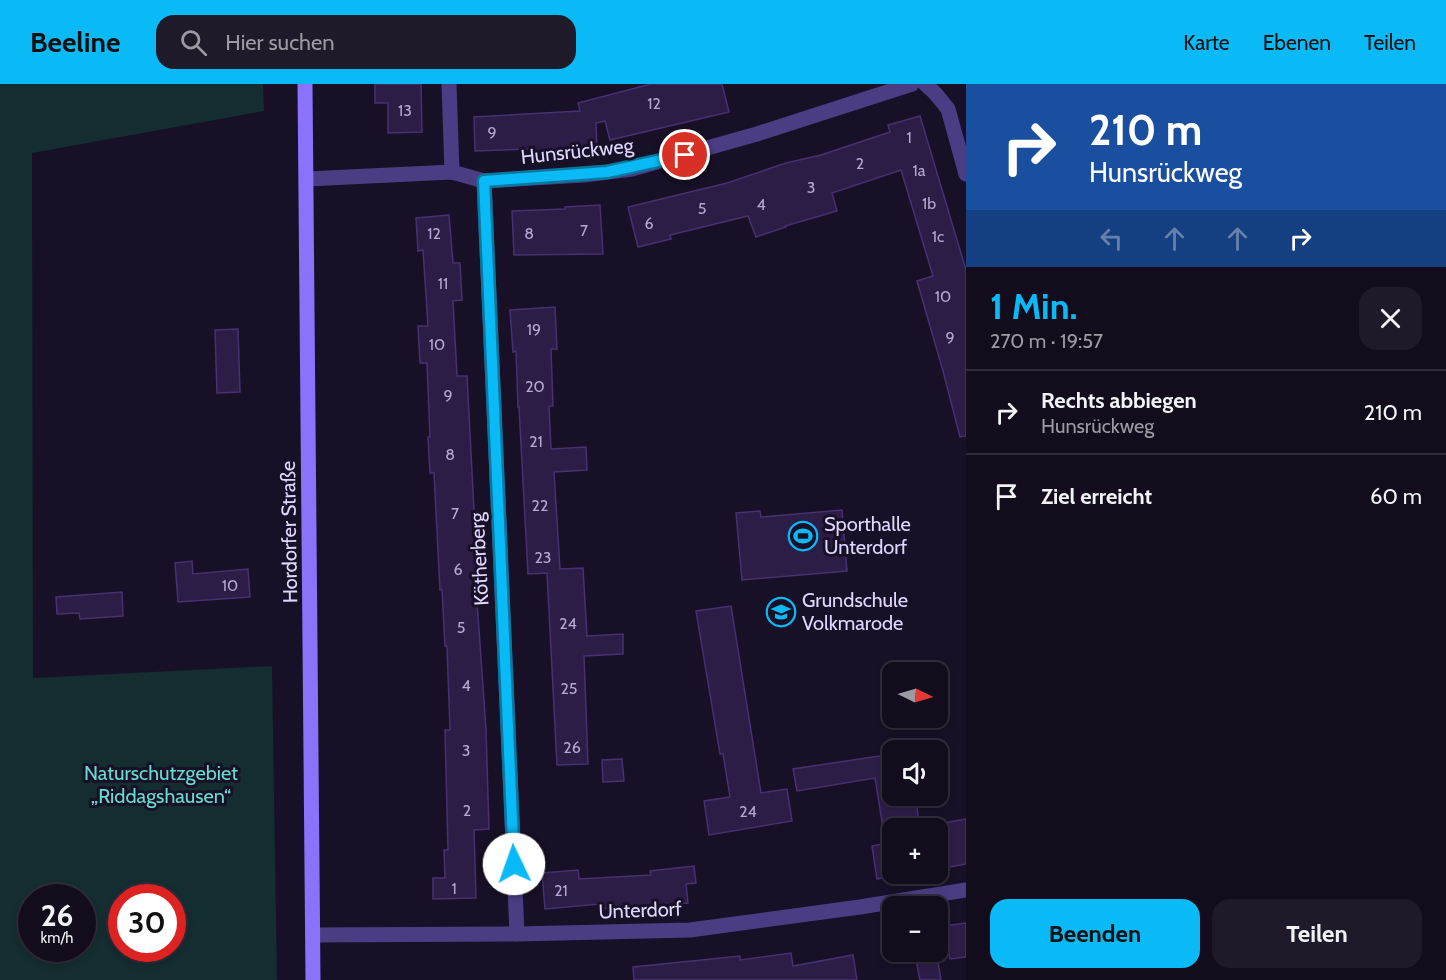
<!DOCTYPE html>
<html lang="de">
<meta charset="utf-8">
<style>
:root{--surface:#120c1c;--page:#1f1a29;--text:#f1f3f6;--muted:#9c9ba3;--line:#312c3b;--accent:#0abaf6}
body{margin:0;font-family:Cabin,sans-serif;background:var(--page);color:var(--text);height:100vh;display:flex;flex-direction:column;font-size:22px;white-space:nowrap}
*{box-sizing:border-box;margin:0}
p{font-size:20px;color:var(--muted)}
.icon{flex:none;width:33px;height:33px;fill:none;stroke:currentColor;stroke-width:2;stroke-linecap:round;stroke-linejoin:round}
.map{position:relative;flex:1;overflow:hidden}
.panel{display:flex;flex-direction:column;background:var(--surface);width:480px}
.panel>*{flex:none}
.guide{background:#1a4fa0;color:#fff;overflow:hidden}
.needle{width:39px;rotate:95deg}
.fabs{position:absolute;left:882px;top:578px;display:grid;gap:12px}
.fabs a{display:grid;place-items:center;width:66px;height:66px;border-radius:12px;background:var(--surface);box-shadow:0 3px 9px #0003,0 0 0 2px var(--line);font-size:30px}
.speed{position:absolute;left:18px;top:800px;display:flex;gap:12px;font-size:30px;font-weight:700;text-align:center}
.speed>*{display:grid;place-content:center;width:78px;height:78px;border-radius:50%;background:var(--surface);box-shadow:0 3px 9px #0003,0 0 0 2px var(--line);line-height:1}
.speed small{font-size:15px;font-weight:400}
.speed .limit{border:9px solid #d22;background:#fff;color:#111}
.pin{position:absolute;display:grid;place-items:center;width:51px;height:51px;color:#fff;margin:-26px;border:3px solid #fff;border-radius:50%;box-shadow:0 2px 6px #0007}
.me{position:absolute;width:66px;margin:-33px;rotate:357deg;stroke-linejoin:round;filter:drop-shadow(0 0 4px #0008)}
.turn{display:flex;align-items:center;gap:21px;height:126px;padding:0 24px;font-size:27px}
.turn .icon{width:78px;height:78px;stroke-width:2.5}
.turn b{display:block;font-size:42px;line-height:51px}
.lanes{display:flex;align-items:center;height:57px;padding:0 24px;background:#0003;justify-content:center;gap:30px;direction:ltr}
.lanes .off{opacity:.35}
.round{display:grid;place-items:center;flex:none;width:63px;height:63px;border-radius:18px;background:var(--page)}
.head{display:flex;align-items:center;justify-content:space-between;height:102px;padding:0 24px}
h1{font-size:36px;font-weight:800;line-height:45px;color:var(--accent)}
.cta{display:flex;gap:12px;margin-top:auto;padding:12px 24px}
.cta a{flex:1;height:69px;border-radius:18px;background:var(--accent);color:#111;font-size:24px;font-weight:800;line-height:69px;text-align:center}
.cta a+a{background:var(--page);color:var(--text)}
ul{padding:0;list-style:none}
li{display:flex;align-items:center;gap:18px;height:84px;padding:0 24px;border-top:2px solid var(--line)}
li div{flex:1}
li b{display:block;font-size:22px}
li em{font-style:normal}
header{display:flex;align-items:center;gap:36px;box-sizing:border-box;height:84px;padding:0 30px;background:var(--accent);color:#111}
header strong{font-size:28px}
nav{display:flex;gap:33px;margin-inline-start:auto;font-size:21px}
.search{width:420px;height:54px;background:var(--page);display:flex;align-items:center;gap:15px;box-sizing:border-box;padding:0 21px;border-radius:18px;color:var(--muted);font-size:22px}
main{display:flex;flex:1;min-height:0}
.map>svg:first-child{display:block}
.green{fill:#142d30;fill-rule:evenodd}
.building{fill:#2c1d47;stroke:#473072;stroke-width:1.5}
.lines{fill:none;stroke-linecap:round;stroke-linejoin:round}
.minor{stroke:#4b3d84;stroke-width:15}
.secondary{stroke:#8a72fa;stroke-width:15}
.route-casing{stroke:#0679a0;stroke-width:15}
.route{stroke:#0abaf6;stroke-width:10}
.labels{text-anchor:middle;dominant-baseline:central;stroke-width:6;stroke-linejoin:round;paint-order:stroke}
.number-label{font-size:16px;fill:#b4a8d0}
.street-label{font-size:20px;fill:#e1d7fe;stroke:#181026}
.poi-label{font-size:20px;fill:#e1d7fe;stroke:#181026;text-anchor:start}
.park-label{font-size:20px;fill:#65dcd1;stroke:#181026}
</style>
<header>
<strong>Beeline</strong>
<div class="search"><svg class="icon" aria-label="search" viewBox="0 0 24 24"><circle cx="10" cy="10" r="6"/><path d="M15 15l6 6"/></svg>Hier suchen</div>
<nav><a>Karte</a><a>Ebenen</a><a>Teilen</a></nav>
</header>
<main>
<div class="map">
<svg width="966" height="896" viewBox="0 0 966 896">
<rect width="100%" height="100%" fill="#181026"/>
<!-- green -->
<path class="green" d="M0 0H263L264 27 32 69 33 594 272 582 277 896H0ZM32 813H82V864H32ZM122 813H172V864H122Z"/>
<!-- building -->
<g class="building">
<path d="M375 0H421L422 48 388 49V19H375Z"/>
<path d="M651 0H722L729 28 610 56 605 37 596 39 597 67 583 71 582 68 532 70V65L475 67 474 33 580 27 578 19Z"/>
<path d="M920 32 966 186V352L960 353 943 287 917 197 933 192 901 86 832 109 837 127 785 142 786 143 756 153 748 132 670 151 671 155 638 163 628 123 727 99 786 79 821 71 890 48 888 41Z"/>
<path d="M600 121 603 170 514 171 512 127 565 125V123Z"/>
<path d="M449 131 453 179H460L462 216 453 217 457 292H467L478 503H476L486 645 489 745 474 746 476 814 433 815V794H445L444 766H448L445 646H450L447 562H445L442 505 440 506 434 389H430L428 353H430L427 279H420L418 242H428L423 166 418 167 416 134Z"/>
<path d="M555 223 557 265H551L553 322H549L551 365 586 363 587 386 554 388 560 485 583 484 587 552 623 550V570L584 572 588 680 557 681 547 489 528 490 519 323H518L516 267 513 268 510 226Z"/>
<path d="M238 245 240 308 217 309 215 246Z"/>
<path d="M842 426 847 487 742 496 736 429 760 427 761 433Z"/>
<path d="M192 477 193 490 248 485 250 513 178 518 175 479Z"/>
<path d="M122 508 123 532 80 535 79 529 57 530 56 513Z"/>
<path d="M731 522 761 709 787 705 792 737 709 751 704 717 730 713 723 670H720L696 527Z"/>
<path d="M892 670V711H915L920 744H883L875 694 797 707 793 685Z"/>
<path d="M622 675 624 697 603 698 602 676Z"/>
<path d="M966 735V780L938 785V740Z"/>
<path d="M892 758V792L877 795 872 762Z"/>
<path d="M694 782 696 799 686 800 688 819 600 825V820L545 825 542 789 578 786 579 795 651 791 650 787Z"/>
<path d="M966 839V873L950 875 945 842Z"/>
<path d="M914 867H936L941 896H920Z"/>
<path d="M791 869 793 882 853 871 857 896H634L633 883 740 872V876Z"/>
</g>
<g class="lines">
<!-- minor -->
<g class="minor">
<path d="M449 0 452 88"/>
<path d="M925 0 935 9 948 25 966 90"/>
<path d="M307 95 452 88 484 97 584 91 632 85 757 50 912 0"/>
<path d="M484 97 517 850"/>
<path d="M313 851 517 850 690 846 860 823 966 806"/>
</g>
<!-- secondary -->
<path class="secondary" d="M305 0 313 896"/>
</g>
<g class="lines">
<!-- route casing -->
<g class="route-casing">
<path id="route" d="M514 780 484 97 607 88 685 71"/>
</g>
<!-- route -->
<use href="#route" class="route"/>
</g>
<!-- icons -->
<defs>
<g id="stadium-ring" transform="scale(1.5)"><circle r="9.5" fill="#181026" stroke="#0abaf6" stroke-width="1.5"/><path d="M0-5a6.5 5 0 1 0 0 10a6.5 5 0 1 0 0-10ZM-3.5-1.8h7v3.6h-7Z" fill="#0abaf6"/></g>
<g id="school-ring" transform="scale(1.5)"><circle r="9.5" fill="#181026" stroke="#0abaf6" stroke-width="1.5"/><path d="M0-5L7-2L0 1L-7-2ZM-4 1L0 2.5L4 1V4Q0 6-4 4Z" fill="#0abaf6"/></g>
</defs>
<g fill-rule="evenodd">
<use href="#stadium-ring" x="803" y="452"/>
<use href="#school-ring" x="781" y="528"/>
</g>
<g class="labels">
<!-- number labels -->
<g class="number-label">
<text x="654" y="19">12</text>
<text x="405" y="26">13</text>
<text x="492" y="48">9</text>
<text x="909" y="53">1</text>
<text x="860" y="79">2</text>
<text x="919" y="86">1a</text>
<text x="811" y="103">3</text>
<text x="929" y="119">1b</text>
<text x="761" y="120">4</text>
<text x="702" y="124">5</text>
<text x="649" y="139">6</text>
<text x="584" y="146">7</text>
<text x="434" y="149">12</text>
<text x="529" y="149">8</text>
<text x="938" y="152">1c</text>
<text x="443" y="199">11</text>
<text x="943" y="212">10</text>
<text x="534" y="245">19</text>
<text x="950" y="253">9</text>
<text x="437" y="260">10</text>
<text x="535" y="302">20</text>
<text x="448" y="311">9</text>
<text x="536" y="357">21</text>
<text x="450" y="370">8</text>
<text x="540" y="421">22</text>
<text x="455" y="429">7</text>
<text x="543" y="473">23</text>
<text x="458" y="485">6</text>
<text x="230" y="501">10</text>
<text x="568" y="539">24</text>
<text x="461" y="543">5</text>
<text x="466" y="601">4</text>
<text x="569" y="604">25</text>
<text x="572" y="663">26</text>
<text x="466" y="666">3</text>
<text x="467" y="726">2</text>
<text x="748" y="727">24</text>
<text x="454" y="804">1</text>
<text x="561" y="806">21</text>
</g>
<!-- street labels -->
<g class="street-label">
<text transform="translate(577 67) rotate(-6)">Hunsrückweg</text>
<text transform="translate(289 448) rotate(-91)">Hordorfer Straße</text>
<text transform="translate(479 475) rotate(-93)">Kötherberg</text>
<text transform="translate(640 826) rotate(-2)">Unterdorf</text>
</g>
<!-- poi labels -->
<g class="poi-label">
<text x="824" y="440">Sporthalle<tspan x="824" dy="23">Unterdorf</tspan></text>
<text x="802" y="516">Grundschule<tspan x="802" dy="23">Volkmarode</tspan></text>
</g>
<!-- park labels -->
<g class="park-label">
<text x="161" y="689">Naturschutzgebiet<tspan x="161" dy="23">„Riddagshausen“</tspan></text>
</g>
</g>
</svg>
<div class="fabs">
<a><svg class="needle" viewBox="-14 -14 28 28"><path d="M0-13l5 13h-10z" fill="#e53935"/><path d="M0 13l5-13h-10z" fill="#9c9ba3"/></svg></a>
<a><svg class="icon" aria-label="sound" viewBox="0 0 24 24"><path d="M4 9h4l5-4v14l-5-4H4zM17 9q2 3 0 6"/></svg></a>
<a>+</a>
<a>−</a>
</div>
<div class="speed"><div>26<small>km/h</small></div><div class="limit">30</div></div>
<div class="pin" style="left:685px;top:71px;background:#d93025"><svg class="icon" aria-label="arrive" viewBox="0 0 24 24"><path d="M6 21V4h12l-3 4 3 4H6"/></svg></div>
<svg class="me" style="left:514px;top:780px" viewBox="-20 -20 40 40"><circle r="19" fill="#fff"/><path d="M0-13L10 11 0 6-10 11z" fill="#0abaf6"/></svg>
</div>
<section class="panel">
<div class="guide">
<div class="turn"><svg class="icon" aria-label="right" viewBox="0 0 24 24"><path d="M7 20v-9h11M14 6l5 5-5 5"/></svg><div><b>210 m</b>Hunsrückweg</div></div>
<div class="lanes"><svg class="icon off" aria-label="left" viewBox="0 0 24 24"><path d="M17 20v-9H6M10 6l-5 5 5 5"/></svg><svg class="icon off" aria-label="ahead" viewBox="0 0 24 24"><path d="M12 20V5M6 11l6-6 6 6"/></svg><svg class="icon off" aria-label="ahead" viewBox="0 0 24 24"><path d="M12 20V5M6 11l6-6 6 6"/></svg><svg class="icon" aria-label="right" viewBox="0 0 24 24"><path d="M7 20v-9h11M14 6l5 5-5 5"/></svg></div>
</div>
<div class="head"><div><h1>1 Min.</h1><p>270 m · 19:57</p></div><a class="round"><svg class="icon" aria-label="close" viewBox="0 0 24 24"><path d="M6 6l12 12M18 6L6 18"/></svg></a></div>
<ul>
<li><svg class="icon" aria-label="right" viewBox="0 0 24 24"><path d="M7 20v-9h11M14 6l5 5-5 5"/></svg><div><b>Rechts abbiegen</b><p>Hunsrückweg</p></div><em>210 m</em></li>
<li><svg class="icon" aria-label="arrive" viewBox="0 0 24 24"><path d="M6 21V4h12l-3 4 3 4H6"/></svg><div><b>Ziel erreicht</b></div><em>60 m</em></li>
</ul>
<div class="cta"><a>Beenden</a><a>Teilen</a></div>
</section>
</main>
